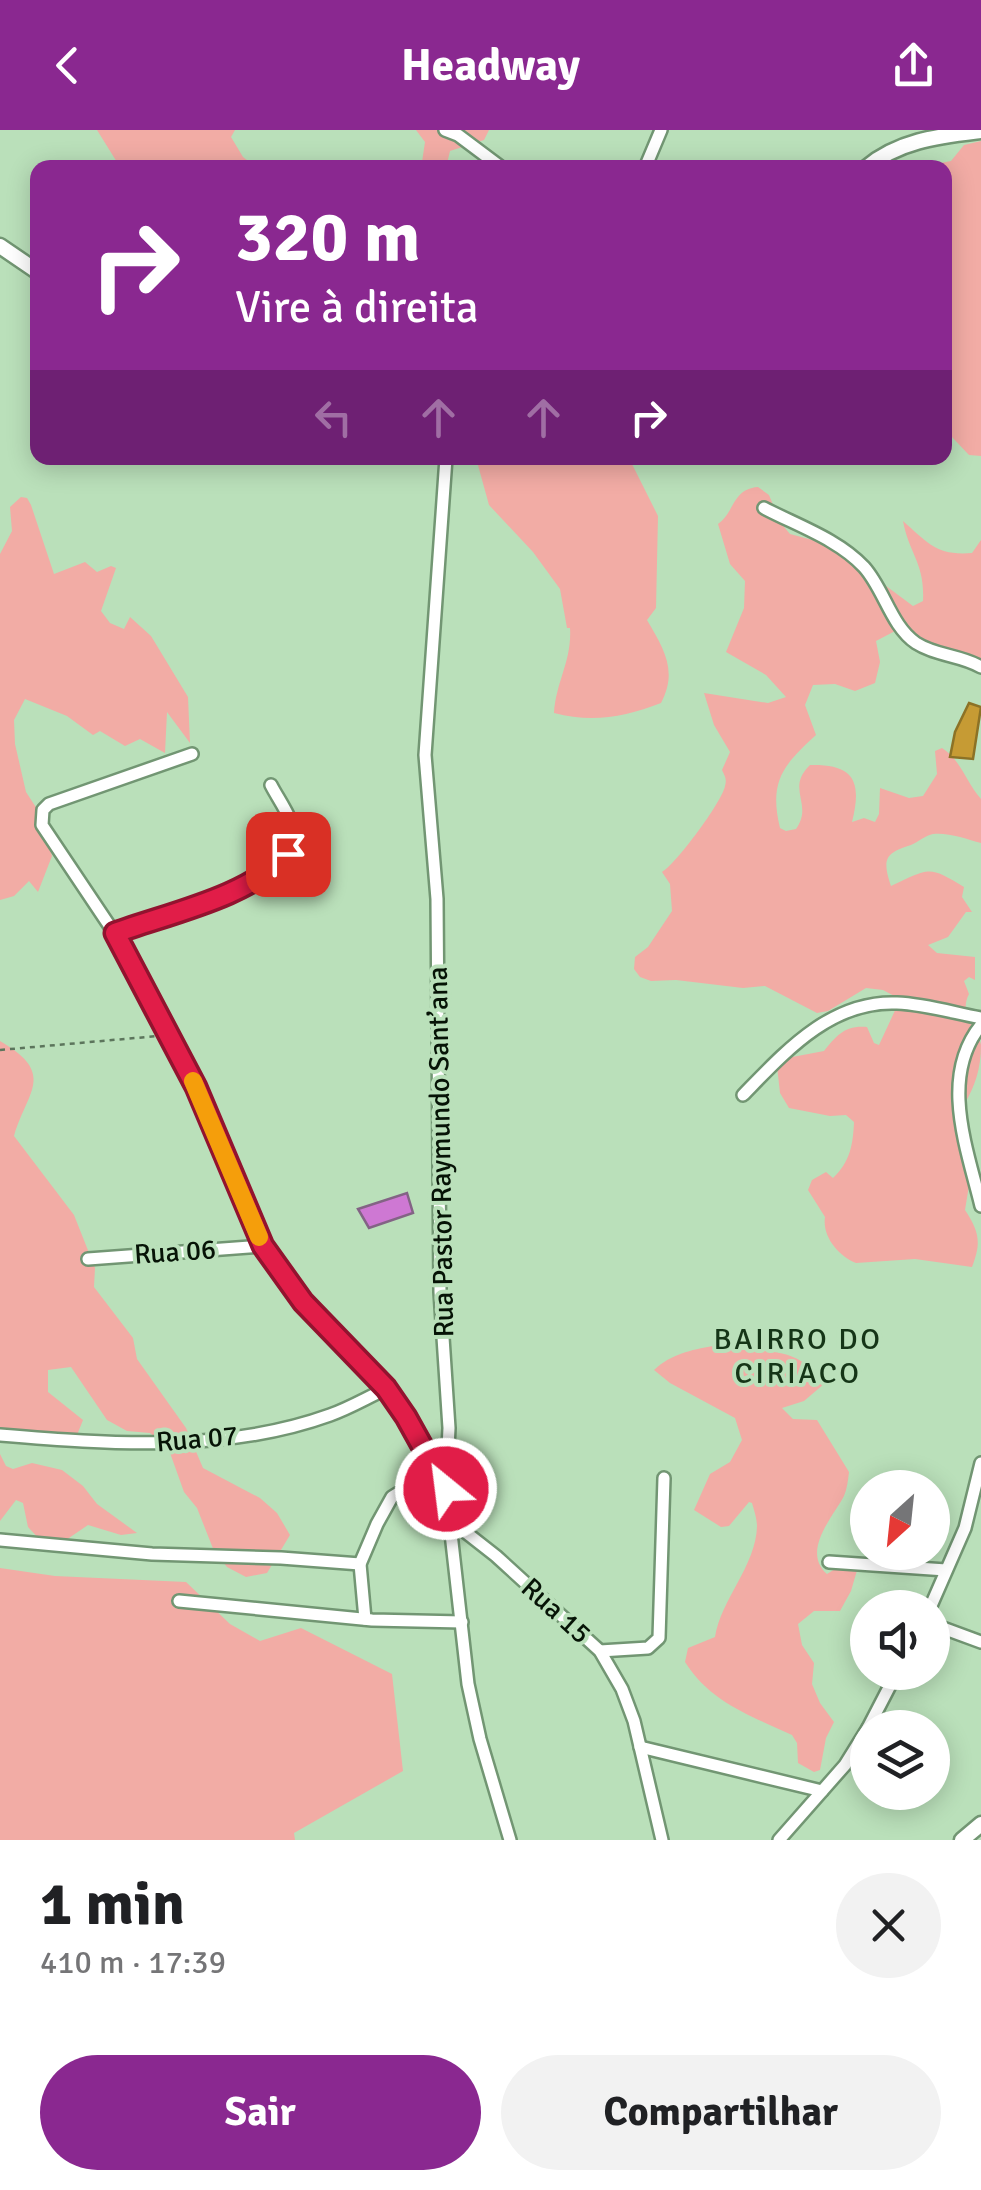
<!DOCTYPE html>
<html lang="pt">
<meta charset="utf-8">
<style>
:root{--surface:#fff;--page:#f2f2f2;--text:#202124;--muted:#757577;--accent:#8a2890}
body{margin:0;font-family:Signika,sans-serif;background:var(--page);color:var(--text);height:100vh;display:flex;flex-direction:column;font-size:38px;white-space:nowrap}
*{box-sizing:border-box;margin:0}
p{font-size:32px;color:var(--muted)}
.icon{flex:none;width:55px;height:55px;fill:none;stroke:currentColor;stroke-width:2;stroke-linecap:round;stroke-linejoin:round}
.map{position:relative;height:1710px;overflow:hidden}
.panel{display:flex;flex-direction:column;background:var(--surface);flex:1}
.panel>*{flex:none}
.hud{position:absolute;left:30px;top:30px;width:922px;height:305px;border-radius:20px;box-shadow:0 5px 25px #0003;background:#8a2890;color:#fff;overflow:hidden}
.needle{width:65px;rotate:207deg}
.fabs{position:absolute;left:850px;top:1340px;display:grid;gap:20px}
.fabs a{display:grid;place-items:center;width:100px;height:100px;border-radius:50%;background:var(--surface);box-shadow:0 5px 25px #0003;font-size:50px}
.pin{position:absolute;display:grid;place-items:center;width:85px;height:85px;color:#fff;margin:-42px;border-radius:20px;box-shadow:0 5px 15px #0006}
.me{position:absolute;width:110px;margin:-55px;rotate:331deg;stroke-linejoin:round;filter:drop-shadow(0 0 8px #0008)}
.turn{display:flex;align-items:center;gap:35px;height:210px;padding:0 40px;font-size:45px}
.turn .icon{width:130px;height:130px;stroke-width:2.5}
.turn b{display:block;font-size:70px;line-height:85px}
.lanes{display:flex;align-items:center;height:95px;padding:0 40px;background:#0003;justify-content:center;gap:50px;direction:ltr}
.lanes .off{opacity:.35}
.round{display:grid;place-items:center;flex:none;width:105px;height:105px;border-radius:52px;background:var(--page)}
.headline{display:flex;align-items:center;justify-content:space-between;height:170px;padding:0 40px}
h1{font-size:60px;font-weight:700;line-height:75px}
.button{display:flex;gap:20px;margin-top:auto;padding:20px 40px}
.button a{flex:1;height:115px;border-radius:60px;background:var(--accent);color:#fff;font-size:40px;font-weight:700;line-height:115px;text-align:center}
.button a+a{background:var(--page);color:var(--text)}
header{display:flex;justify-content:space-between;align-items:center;height:130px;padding:0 40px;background:var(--accent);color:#fff;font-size:45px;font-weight:700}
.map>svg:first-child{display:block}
.green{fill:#f2aca5}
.water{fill:#c69b34;stroke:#8c7226;stroke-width:2.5}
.building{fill:#ce78d3;stroke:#836385;stroke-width:2.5}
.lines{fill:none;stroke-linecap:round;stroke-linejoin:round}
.minor-casing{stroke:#729673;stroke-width:16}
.tertiary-casing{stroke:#729673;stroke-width:19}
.path{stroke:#5c755c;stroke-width:2.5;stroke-dasharray:5 5;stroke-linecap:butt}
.minor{stroke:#fff;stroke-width:11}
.tertiary{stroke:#fff;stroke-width:14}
.route-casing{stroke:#92132f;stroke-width:25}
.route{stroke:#e11d48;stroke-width:18}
.slow{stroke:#f59e0b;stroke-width:18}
.labels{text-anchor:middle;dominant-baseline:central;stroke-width:8;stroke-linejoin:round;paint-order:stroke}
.street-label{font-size:28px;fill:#061306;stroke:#bae0ba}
.neighbourhood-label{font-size:30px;letter-spacing:2.5px;fill:#153517;stroke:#bae0ba}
</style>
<header><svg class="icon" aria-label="back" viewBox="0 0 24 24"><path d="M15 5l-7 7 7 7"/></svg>Headway<svg class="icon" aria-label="share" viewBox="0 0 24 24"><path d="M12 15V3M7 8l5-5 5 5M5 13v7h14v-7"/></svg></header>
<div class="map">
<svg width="981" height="1710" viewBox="0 0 981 1710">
<rect width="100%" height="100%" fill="#bae0ba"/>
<!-- green -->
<g class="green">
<path d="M97 0H235L231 7 243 27 256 37H120Z"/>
<path d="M416 0H489L484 10 450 21 446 38 418 37 422 32 425 12Z"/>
<path d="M981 11V326L969 325 951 306 946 280 945 38 920 37 951 31 964 15Z"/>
<path d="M476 328H629L658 386 656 478 647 490C664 519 678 541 661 573 625 587 592 593 554 583 556 551 572 531 570 498H567L560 459 533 422 489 375Z"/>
<path d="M758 357 769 365 780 392 790 404 831 415 913 476 923 471C925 433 909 424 903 391 928 413 937 426 972 423L981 410V529L944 521 919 506 897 500 876 511 880 532 875 553 855 561 835 554 813 555 805 575 816 605C782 636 769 652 780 698L786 701 796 699C814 674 785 659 810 635 855 634 862 652 852 692L864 688 875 692 879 684 880 658 909 668 923 666 937 644 935 621 942 618C961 630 966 652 981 669V713C967 709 947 702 933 704 926 705 918 712 911 715 885 723 882 729 891 756 930 738 928 735 964 757L962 767 972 782H966L948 807 928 815 937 823 975 827V850L969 847 964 851 969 864C958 885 978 897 981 915 981 939 975 956 964 975L967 979C953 1005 957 1013 972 1037L965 1080C980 1103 981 1113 972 1137L915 1129 856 1133C839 1126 822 1107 825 1087L808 1060 812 1050 826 1042 833 1048C850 1032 853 1015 854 992L846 985 830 986 789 978 780 963 777 936 787 928 824 921C837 905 845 895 867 897L874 913 879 915 898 874V868L883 860 866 858 828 881 817 883 765 856 743 858 676 850 651 851 640 847 634 839 635 827 648 817 672 781 670 754 662 742C676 734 722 672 725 656 727 649 725 647 722 640L730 622 714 595 704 563 768 573 786 567 766 545 726 522 744 478 745 451 730 434 718 394C735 382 732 359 758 357Z"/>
<path d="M21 367 27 368 31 375 54 444 85 432 97 442 111 436 116 438 101 481 110 493 124 499 130 487 151 506 188 567 190 613 167 582 165 623 140 609 125 616 100 601 93 605 67 586 25 569 14 590 15 614 26 662 39 682 52 726 38 762 29 751 14 766 0 770V424L12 401 10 377Z"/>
<path d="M0 911C57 944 27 961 14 1006L74 1085 95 1138 94 1157 133 1208 137 1229 186 1298 203 1338 260 1368 277 1383 290 1405 267 1443 246 1447 227 1437 214 1421 197 1378 184 1362 169 1320 150 1303 127 1301 107 1290 71 1237 48 1240V1262L83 1290 75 1310 0 1308Z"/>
<path d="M713 1216C741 1224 775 1215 801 1231 809 1236 816 1247 824 1254L804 1271 782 1278 793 1289 817 1290 849 1342C848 1350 847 1359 844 1366 833 1387 801 1421 827 1444L846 1432 858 1437 851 1461 840 1481H814L798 1494 802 1515 814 1533 812 1554 820 1573 834 1592 826 1608 820 1640 814 1642 798 1633 797 1613 792 1605C751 1586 710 1572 685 1532L688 1518 715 1507C721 1469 756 1436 757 1396 757 1389 754 1380 752 1373L749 1372 729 1396 721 1397 694 1380 710 1344 730 1332 742 1310 735 1288 670 1253 654 1240C671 1224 691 1220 713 1216Z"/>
<path d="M0 1324 6 1336 13 1339 32 1333 62 1340 83 1356 97 1374 137 1403 121 1405 88 1395 66 1410 42 1412 28 1397 23 1373 16 1370 0 1391Z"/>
<path d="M0 1438 55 1446 186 1452 230 1494 260 1511 301 1498 392 1544 403 1641 294 1703 295 1710H0Z"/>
</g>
<!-- water -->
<path class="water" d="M969 573 981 577 973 629 950 627 955 602Z"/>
<!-- building -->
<path class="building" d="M407 1063 413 1083 369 1098 358 1079Z"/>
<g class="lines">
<!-- minor casing -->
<g class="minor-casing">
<g id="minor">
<path d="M445 0 458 5 502 38"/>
<path d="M645 38 661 0"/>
<path d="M446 328 425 625 437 769 440 1162 449 1298 446 1359 468 1554 480 1609 510 1710"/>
<path d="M764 378C796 395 838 409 864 437 884 459 891 496 916 513 936 526 961 525 981 537"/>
<path d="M192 624 49 674 43 680 42 695 127 822 196 957 263 1116 303 1172 386 1259 406 1287 445 1357"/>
<path d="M115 803C155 788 283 755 294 713 298 695 279 671 271 655"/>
<path d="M981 895C939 947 967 1018 981 1076"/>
<path d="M743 965C785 922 831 870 897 873 925 874 954 883 981 888"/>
<path d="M88 1129 263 1116"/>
<path d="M0 1305C109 1314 225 1323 330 1285 350 1278 368 1267 386 1259"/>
<path d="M450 1390 496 1426 600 1521 622 1559 634 1591 662 1710"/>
<path d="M0 1410 152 1424 281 1428 360 1434"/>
<path d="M829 1432 946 1440"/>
<path d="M179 1471 372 1490 462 1492"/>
<path d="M930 1478 965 1398 981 1333"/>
<path d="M365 1489 360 1434 377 1394 392 1367 421 1349 432 1336"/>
<path d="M932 1494 981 1512"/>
<path d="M600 1521 648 1518 659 1508 664 1348"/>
<path d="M868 1598 897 1542"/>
<path d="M640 1617 822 1661"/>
<path d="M779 1710 845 1635 868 1598"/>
</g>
</g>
<!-- tertiary casing -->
<g class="tertiary-casing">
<g id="tertiary">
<path d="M866 38C899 10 940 6 981 1"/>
<path d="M0 116 38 142"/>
<path d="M962 1710 981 1694"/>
</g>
</g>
<!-- path -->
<path class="path" d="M0 920 158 906"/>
<!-- minor -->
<use href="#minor" class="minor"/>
<!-- tertiary -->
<use href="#tertiary" class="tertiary"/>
</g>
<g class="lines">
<!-- route casing -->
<g class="route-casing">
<path id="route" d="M288 724C249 767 170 783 115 803L196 957 263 1116 303 1172 386 1258 406 1287 446 1359"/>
</g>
<!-- route -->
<use href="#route" class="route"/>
<!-- slow -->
<path class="slow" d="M193 951 259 1107"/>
</g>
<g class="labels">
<!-- street labels -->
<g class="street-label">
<text transform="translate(441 1022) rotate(-91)">Rua Pastor Raymundo Sant’ana</text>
<text transform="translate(175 1122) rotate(-4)">Rua 06</text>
<text transform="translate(197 1309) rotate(-5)">Rua 07</text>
<text transform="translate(556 1481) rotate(42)">Rua 15</text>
</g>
<!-- neighbourhood labels -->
<g class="neighbourhood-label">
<text x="798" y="1209">BAIRRO DO<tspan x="798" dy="34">CIRIACO</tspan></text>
</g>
</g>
</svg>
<div class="fabs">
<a><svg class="needle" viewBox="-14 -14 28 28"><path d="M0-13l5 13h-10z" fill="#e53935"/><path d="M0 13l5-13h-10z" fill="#757577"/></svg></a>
<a><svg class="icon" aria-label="sound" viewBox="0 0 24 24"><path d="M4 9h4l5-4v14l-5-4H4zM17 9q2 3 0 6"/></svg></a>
<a><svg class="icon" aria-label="layers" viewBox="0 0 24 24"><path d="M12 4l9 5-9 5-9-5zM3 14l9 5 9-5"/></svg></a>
</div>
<div class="pin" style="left:288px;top:724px;background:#d93025"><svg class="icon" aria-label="arrive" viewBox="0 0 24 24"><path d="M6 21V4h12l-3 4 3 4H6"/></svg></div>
<svg class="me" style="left:446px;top:1359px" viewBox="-20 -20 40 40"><circle r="17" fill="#e11d48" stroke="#fff" stroke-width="3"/><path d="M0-11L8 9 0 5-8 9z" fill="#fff"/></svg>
<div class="hud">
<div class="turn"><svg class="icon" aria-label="right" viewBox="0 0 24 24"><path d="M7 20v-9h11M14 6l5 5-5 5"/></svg><div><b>320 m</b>Vire à direita</div></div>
<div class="lanes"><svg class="icon off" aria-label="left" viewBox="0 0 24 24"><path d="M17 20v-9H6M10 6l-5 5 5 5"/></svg><svg class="icon off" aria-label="ahead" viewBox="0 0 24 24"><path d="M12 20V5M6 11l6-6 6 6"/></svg><svg class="icon off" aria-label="ahead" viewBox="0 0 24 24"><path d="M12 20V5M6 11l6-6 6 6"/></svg><svg class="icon" aria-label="right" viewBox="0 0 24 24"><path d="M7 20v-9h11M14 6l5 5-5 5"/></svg></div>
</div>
</div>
<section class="panel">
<div class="headline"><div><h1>1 min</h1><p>410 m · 17:39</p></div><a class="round"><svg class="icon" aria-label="close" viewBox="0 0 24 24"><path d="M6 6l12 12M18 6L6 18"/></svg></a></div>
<div class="button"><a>Sair</a><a>Compartilhar</a></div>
</section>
